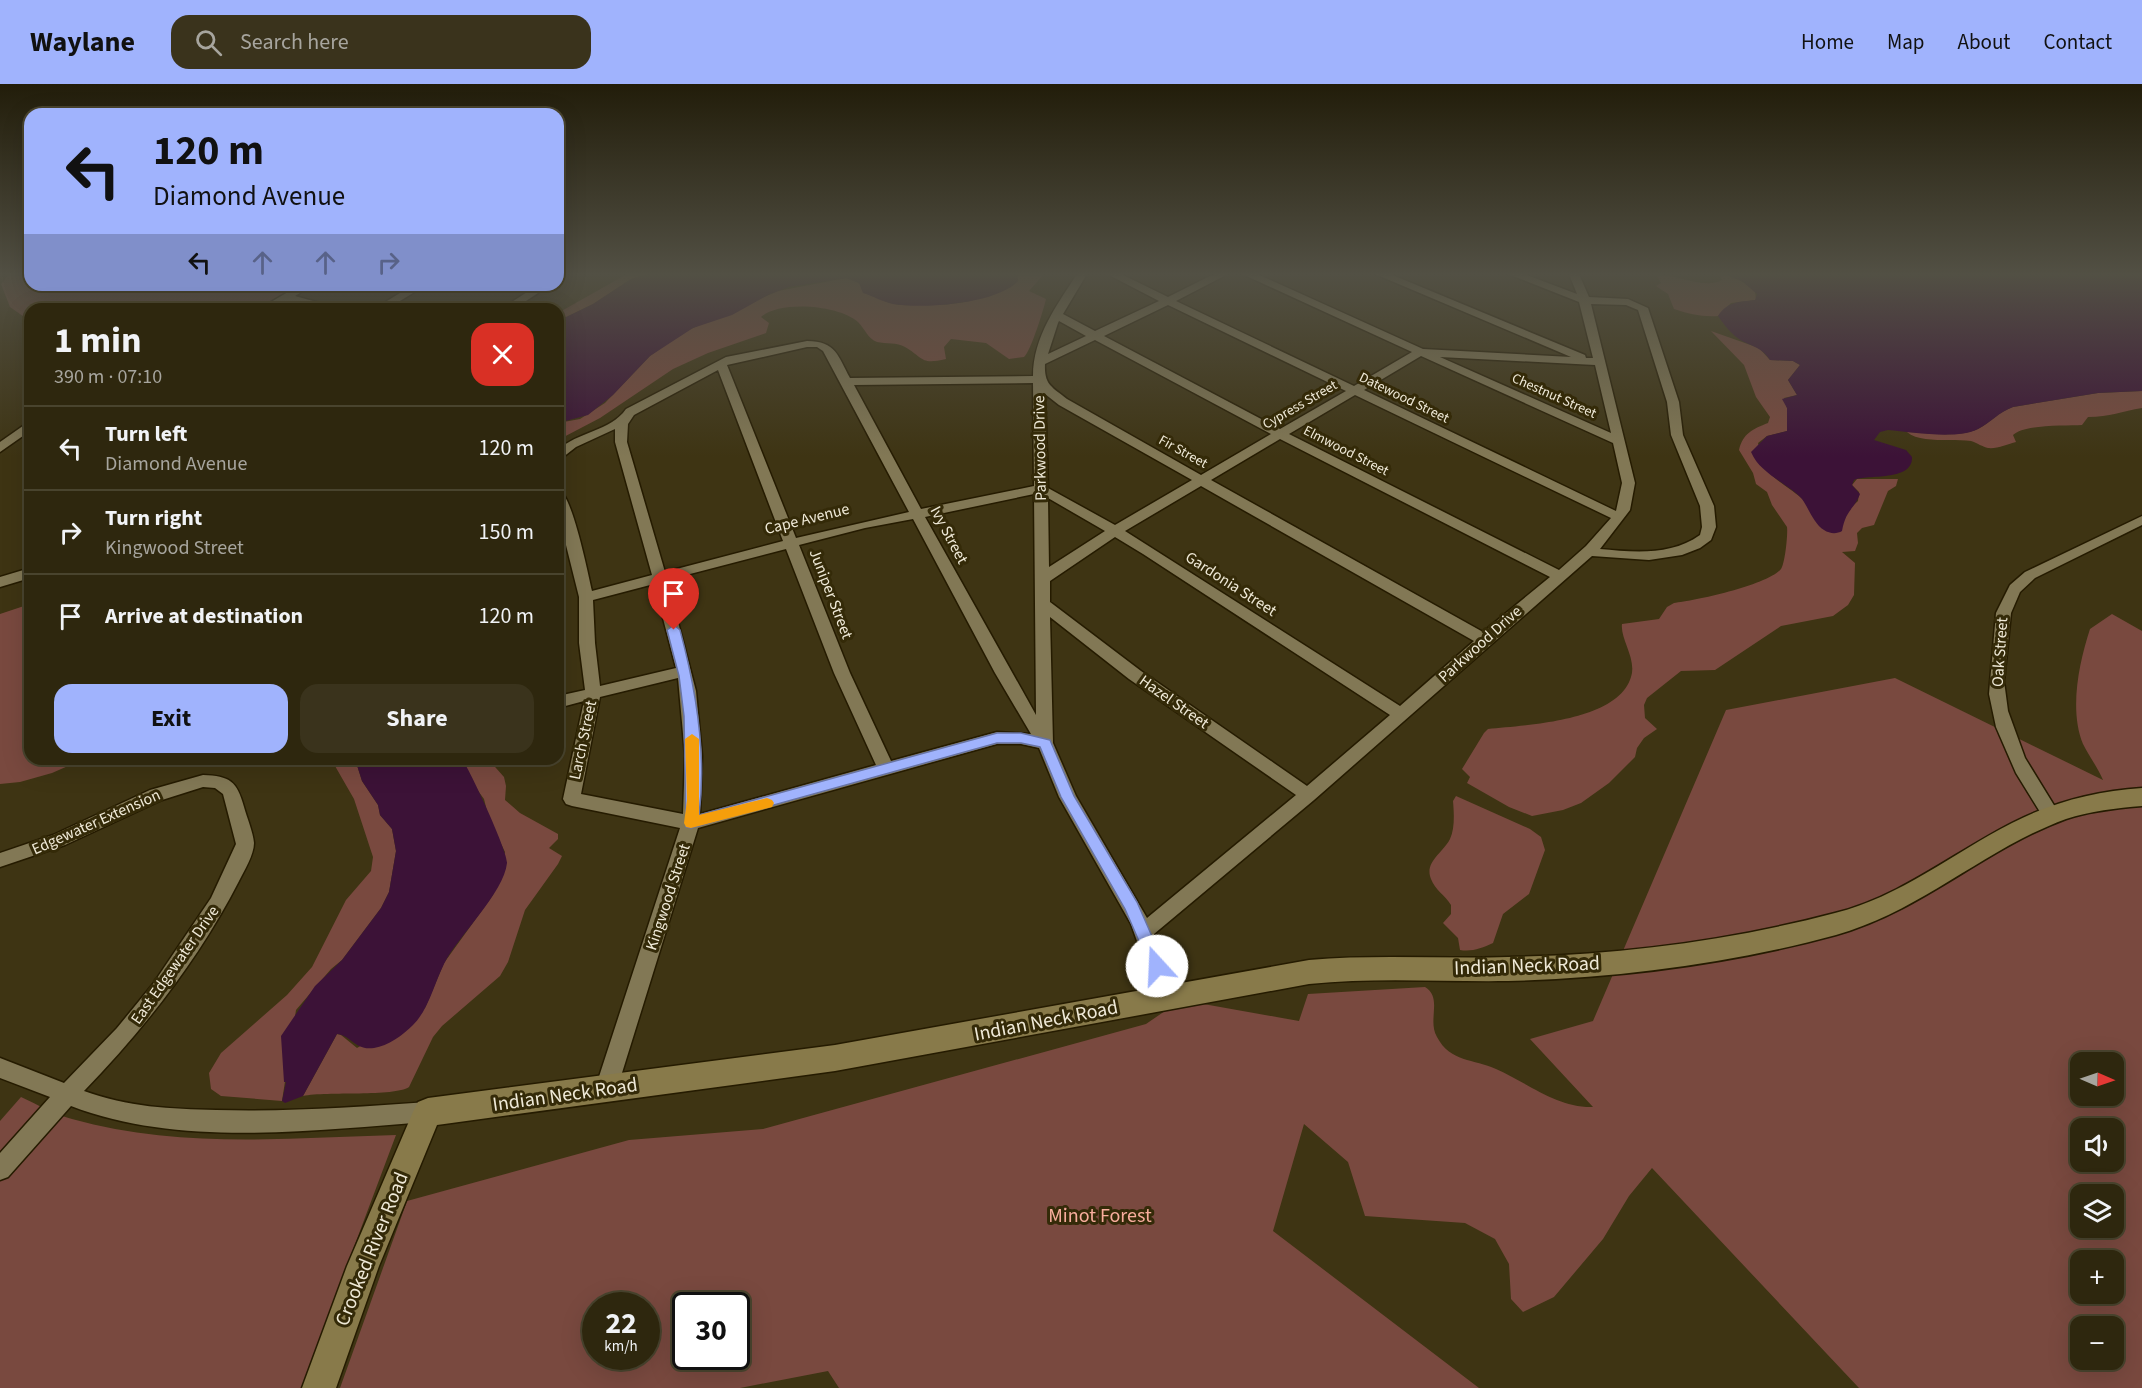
<!DOCTYPE html>
<meta charset="utf-8">
<style>
:root{--surface:#2e270e;--page:#3a331c;--text:#f1f3f6;--muted:#a7a59e;--line:#49442e;--accent:#a0b3fd}
body{margin:0;font-family:"Source Sans 3",sans-serif;background:var(--page);color:var(--text);height:100vh;display:flex;flex-direction:column;font-size:22px;white-space:nowrap}
*{box-sizing:border-box;margin:0}
p{font-size:20px;color:var(--muted)}
.icon{flex:none;width:33px;height:33px;fill:none;stroke:currentColor;stroke-width:2;stroke-linecap:round;stroke-linejoin:round}
.map{position:relative;flex:1;overflow:hidden}
.side{position:absolute;left:24px;top:219px;width:540px;height:462px;display:flex;flex-direction:column;background:var(--surface);border-radius:18px;box-shadow:0 6px 24px #0002,0 0 0 2px var(--line)}
.side>*{flex:none}
.top-card{position:absolute;left:24px;top:24px;width:540px;height:183px;border-radius:18px;box-shadow:0 6px 24px #0002,0 0 0 2px var(--line);background:#a0b3fd;color:#111;overflow:hidden}
.needle{width:39px;rotate:92deg}
.fabs{position:absolute;left:2070px;top:968px;display:grid;gap:12px}
.fabs a{display:grid;place-items:center;width:54px;height:54px;border-radius:12px;background:var(--surface);box-shadow:0 6px 24px #0002,0 0 0 2px var(--line);font-size:30px}
.speed{position:absolute;left:582px;top:1208px;display:flex;gap:12px;font-size:30px;font-weight:700;text-align:center}
.speed>*{display:grid;place-content:center;width:78px;height:78px;border-radius:50%;background:var(--surface);box-shadow:0 6px 24px #0002,0 0 0 2px var(--line);line-height:1}
.speed small{font-size:15px;font-weight:400}
.speed .limit{border:3px solid #111;border-radius:9px;background:#fff;color:#111}
.pin{position:absolute;display:grid;place-items:center;width:51px;height:51px;color:#fff;margin:-62px -26px;border-radius:50% 50% 50% 0;rotate:-45deg;box-shadow:0 0 6px #0007}
.pin .icon{rotate:45deg}
.me{position:absolute;width:66px;margin:-33px;rotate:340deg;stroke-linejoin:round;filter:drop-shadow(0 0 4px #0008)}
.turn{display:flex;align-items:center;gap:21px;height:126px;padding:0 30px;font-size:27px}
.turn .icon{width:78px;height:78px;stroke-width:2.5}
.turn b{display:block;font-size:42px;line-height:51px}
.lanes{display:flex;align-items:center;height:57px;padding:0 30px;background:#0003;justify-content:center;gap:30px;direction:ltr}
.lanes .off{opacity:.35}
.round{display:grid;place-items:center;flex:none;width:63px;height:63px;border-radius:18px;background:var(--page)}
.summary{display:flex;align-items:center;justify-content:space-between;height:102px;padding:0 30px}
h1{font-size:36px;font-weight:700;line-height:45px}
.cta{display:flex;gap:12px;margin-top:auto;padding:12px 30px}
.cta a{flex:1;height:69px;border-radius:18px;background:var(--accent);color:#111;font-size:24px;font-weight:700;line-height:69px;text-align:center}
.cta a+a{background:var(--page);color:var(--text)}
ul{padding:0;list-style:none}
li{display:flex;align-items:center;gap:18px;height:84px;padding:0 30px;border-top:2px solid var(--line)}
li div{flex:1}
li b{display:block;font-size:22px}
li em{font-style:normal}
header{display:flex;align-items:center;gap:36px;box-sizing:border-box;height:84px;padding:0 30px;background:var(--accent);color:#111}
header strong{font-size:28px}
nav{display:flex;gap:33px;margin-inline-start:auto;font-size:21px}
.search{width:420px;height:54px;background:var(--page);display:flex;align-items:center;gap:15px;box-sizing:border-box;padding:0 21px;border-radius:18px;color:var(--muted);font-size:22px}
.map>svg:first-child{display:block}
.green{fill:#79493f;fill-rule:evenodd}
.water{fill:#3c1237}
.lines{fill:none;stroke-linecap:round;stroke-linejoin:round}
.street-casing{stroke:#251b00;stroke-width:3}
.secondary-casing{stroke:#251b00;stroke-width:3}
.street{fill:#827855;fill-rule:evenodd}
.secondary{fill:#887a4a;fill-rule:evenodd}
.route{fill:#a0b3fd;stroke:#6874a4;stroke-width:1.5}
.slow{fill:#f59e0b}
.labels{text-anchor:middle;dominant-baseline:central;stroke-width:6;stroke-linejoin:round;paint-order:stroke}
.far-street-label{font-size:14px;fill:#efe9d7;stroke:#342a08}
.street-label{font-size:16px;fill:#efe9d7;stroke:#342a08}
.near-street-label{font-size:20px;fill:#efe9d7;stroke:#342a08}
.near-park-label{font-size:20px;fill:#f8ad9d;stroke:#342a08}
</style>
<header>
<strong>Waylane</strong>
<div class="search"><svg class="icon" aria-label="search" viewBox="0 0 24 24"><circle cx="10" cy="10" r="6"/><path d="M15 15l6 6"/></svg>Search here</div>
<nav><a>Home</a><a>Map</a><a>About</a><a>Contact</a></nav>
</header>
<div class="map">
<svg width="2142" height="1304" viewBox="0 0 2142 1304">
<rect width="100%" height="100%" fill="#3e3413"/>
<!-- green -->
<g class="green">
<path d="M9 190H30V201H315L301 209 291 206 257 225H30V237L10 223 1 200Z"/>
<path d="M627 190H647L631 195 593 220 558 237V229Z"/>
<path d="M1018 190H1044L1029 207 1046 215C1044 224 1031 267 1024 273L1009 275 986 259 951 255 944 263 946 275C920 281 924 274 905 263 897 258 886 260 877 258 868 255 865 245 858 238 839 221 780 216 761 233L769 239 766 249 708 269 673 285 600 334 558 356V339L580 335 605 319 650 272 684 248 778 207 846 194C863 198 874 214 890 219 899 222 909 221 918 221 955 222 992 218 1018 190Z"/>
<path d="M1656 190C1675 190 1705 206 1722 196L1720 190C1734 191 1744 198 1755 207L1756 216 1731 219 1718 232C1702 233 1689 230 1674 225L1668 210 1656 202 1661 199Z"/>
<path d="M1711 247 1759 264 1770 276 1793 277 1800 281 1788 296 1797 311 1784 314 1787 324V347L1767 352 1758 359C1768 395 1772 391 1799 412 1808 419 1814 434 1821 443L1841 447 1845 429 1858 417 1859 408 1852 401 1857 395H1898L1896 402 1888 407 1874 441 1862 444 1857 449 1858 459 1855 467 1842 468 1855 479 1854 511 1848 521 1833 532 1781 542 1715 586 1681 587 1647 614 1644 621 1645 634 1657 645 1644 654 1637 664 1635 673 1609 699 1581 719 1563 726 1532 732 1509 723 1467 699 1470 693 1462 685 1484 649 1488 645C1528 641 1618 637 1631 593 1637 575 1620 555 1622 540L1659 535 1667 523 1674 519C1695 517 1768 501 1781 485 1785 480 1788 450 1787 443L1772 421 1767 408 1756 400 1753 389 1739 366C1743 349 1753 345 1768 339L1770 333 1756 313 1744 281Z"/>
<path d="M2142 307V324C2122 327 2110 333 2088 333L2082 341C2066 342 2024 340 2013 351L2016 358C2008 360 1997 365 1988 364 1983 363 1977 359 1971 357 1952 354 1921 360 1907 348 1929 349 1957 354 1978 345 1990 339 1998 328 2013 323L2098 309Z"/>
<path d="M30 520V675H84L52 689 20 698 0 700V530Z"/>
<path d="M2112 530 2142 547V1304H1859L1652 1084 1629 1112 1603 1155 1554 1213 1523 1228 1511 1215 1509 1180 1495 1155 1465 1139 1365 1132 1348 1078 1304 1040 1273 1147 1479 1304H839L828 1287 740 1304H340L407 1117 629 1056 763 1045 1146 940 1181 916 1299 937 1308 910 1425 903C1443 914 1427 936 1437 953 1450 978 1474 975 1496 985 1528 999 1557 1024 1593 1023L1530 955 1593 937 1726 626 1895 594 2103 696C2098 684 2089 672 2083 660 2069 626 2079 579 2090 545ZM2080 978H2114V1011H2080ZM2080 1044H2114V1077H2080ZM2080 1110H2114V1143H2080ZM2080 1176H2114V1209H2080ZM596 1221H646V1272H596ZM686 1221H736V1272H686ZM2080 1242H2114V1275H2080Z"/>
<path d="M331 675H355L362 697 378 721 380 731 392 745 396 767 389 808 381 824 342 876 331 885 296 926 282 1017 221 1012 211 1005 209 989 221 969 287 911 312 883 346 816 371 787 373 773 354 715Z"/>
<path d="M462 675H488L504 693 506 702 505 716 520 729 558 750V755L549 764 562 772 558 780 525 826 508 878 500 892 442 942 433 953 409 1003C394 1013 327 1007 303 1012L337 950 341 951 357 964 425 924 444 879 493 811 505 768 489 735 484 715 471 697Z"/>
<path d="M1456 712 1530 745 1541 753 1545 766 1529 810 1503 830 1493 859C1482 864 1472 868 1460 866L1458 854 1443 839 1451 830V821C1445 811 1435 806 1431 795 1424 778 1443 769 1450 755 1455 744 1454 729 1453 717Z"/>
<path d="M21 1013C38 1021 54 1030 72 1035 178 1065 287 1054 396 1051L301 1304H0V1037Z"/>
</g>
<!-- water -->
<g class="water">
<path d="M647 190H1018V197C997 220 923 225 893 220 883 218 873 212 863 209L859 199 846 194 789 203 768 211 732 231 693 244 650 272 613 311 588 331 558 339V237L593 220 631 195Z"/>
<path d="M1725 190H2142V307L2098 309 2013 323C1999 328 1990 339 1978 345 1957 356 1911 348 1888 346L1880 348 1874 356 1906 366 1912 373C1913 398 1868 390 1854 396L1852 401 1860 410C1854 426 1846 425 1842 447 1837 450 1830 450 1824 446 1814 440 1809 425 1802 415 1789 400 1760 390 1751 368L1767 352 1787 347V324L1782 315 1797 311 1788 296 1800 281 1793 277 1770 276C1762 264 1754 263 1742 257 1732 251 1725 242 1718 232 1728 217 1739 218 1755 216L1757 210 1743 198Z"/>
<path d="M355 675H462C470 686 508 768 507 779 504 809 458 852 444 880 434 900 429 925 413 941 403 951 388 962 374 964 355 967 351 951 337 950L303 1012 285 1019 282 1017 286 998H284L281 952 315 902 342 876 381 824 389 808 396 767 392 745 380 731 378 721 362 697Z"/>
</g>
<g class="lines">
<!-- street casing -->
<g class="street-casing">
<g id="street">
<path d="M558 190H568L558 197Z"/>
<path d="M1077 190H1087L1063 230 1095 247 1159 217 1107 190H1121L1168 213 1214 190H1228L1176 217 1354 302 1412 268 1242 190H1257L1423 265 1571 273 1375 190H1390L1585 271 1586 274H1593L1579 218 1508 190H1524L1577 210 1569 190H1579L1589 213 1628 215 1648 224 1679 318 1683 351 1714 422 1716 443 1711 456 1700 464 1682 471 1649 476 1592 472 1314 716 1154 850 1176 914 1173 920 1166 923 1159 920 1131 840 1059 713 1039 664 1021 660H997L698 744 617 1005 613 1012 606 1015 599 1012 595 1005 680 744 572 722 566 720 563 715 584 617 558 624V612L585 606 579 559V513L558 429V405C572 409 588 490 592 507L652 491 615 358V345L576 363 558 377V366C577 348 611 347 626 325L726 273 807 257C836 257 838 272 850 294L1033 292C1033 253 1057 221 1077 190ZM1591 220 1626 221 1638 226 1667 318 1671 351 1700 422 1702 443 1700 451C1671 472 1633 468 1600 465L1630 426 1635 399ZM1168 221 1346 307 1280 345 1104 252ZM1059 237 1086 252 1048 270 1058 239ZM1095 256 1271 350 1201 391 1067 315C1052 303 1044 301 1045 280ZM807 263H817L823 267 909 428 796 454 727 281ZM1421 272 1613 359 1622 399 1616 427 1364 306ZM1440 273 1595 281 1611 349ZM718 286 783 457 665 488 627 358 628 340 634 331ZM1033 299 1034 402 921 425 854 301ZM1045 310 1059 321 1192 396 1115 441 1048 404ZM1355 311 1611 434 1586 462 1559 486 1289 350ZM1280 355 1550 493 1483 548 1211 396ZM1201 402 1474 557 1400 622 1125 447ZM1034 410 1036 631 925 433ZM1048 414 1105 447 1049 483ZM913 435 995 589 1031 650 997 648 891 677 850 589 799 461 865 444ZM1115 453 1143 470 1390 631 1307 702 1141 587 1050 518V497ZM786 465 834 589 876 681 700 730 702 672 696 607 667 496ZM654 500 676 584 600 602 595 559 593 516ZM1050 533 1129 595 1296 711 1147 834 1076 712 1053 659ZM678 594 685 672 683 730 581 710 600 613Z"/>
<path d="M300 201H313L295 212 342 225H323L287 217 272 225H259Z"/>
<path d="M413 201H426L387 225H374Z"/>
<path d="M538 201H550L514 225H501Z"/>
<path d="M30 337V347L0 368V358Z"/>
<path d="M2142 432V441L2035 494 2020 508 2011 529 2004 597 2008 627 2025 674 2060 731 2057 736H2045L2016 689 1996 643 1989 610 1996 529 2010 501 2025 488Z"/>
<path d="M30 484V494L0 503V493Z"/>
<path d="M203 691C230 692 237 697 244 723 247 734 253 748 254 759 254 771 244 787 239 797 199 875 145 944 84 1007 127 1023 171 1025 216 1026 287 1028 357 1023 428 1018L436 1021 439 1028 436 1035 428 1038C314 1046 179 1064 71 1022L8 1093 0 1096V1069L50 1013 0 994V974L64 999 117 944 153 900 211 814 236 760 223 710 215 704 203 703 162 716 65 761 0 783V769L53 751 150 706Z"/>
</g>
</g>
<!-- secondary casing -->
<g class="secondary-casing">
<path id="secondary" d="M2142 704V722C2117 724 2090 727 2066 735 1984 765 1922 827 1836 851 1730 880 1618 894 1508 897 1442 898 1376 893 1309 900L835 987 437 1041 379 1182 336 1304H302L347 1182 413 1028 418 1018 428 1014 835 961 1309 876C1375 870 1442 875 1508 873 1617 871 1729 857 1835 829 1900 813 1953 769 2012 739 2053 718 2096 707 2142 704Z"/>
</g>
<!-- street -->
<use href="#street" class="street"/>
<!-- secondary -->
<use href="#secondary" class="secondary"/>
</g>
<!-- sky -->
<linearGradient id="sky" x2="0" y2="1"><stop stop-color="#221d0a"/><stop offset="0.51" stop-color="#525044"/><stop offset="1" stop-color="#525044" stop-opacity="0"/></linearGradient>
<rect width="2142" height="373" fill="url(#sky)"/>
<!-- route -->
<path class="route" d="M674 541 680 546C696 605 707 670 699 731L997 649H1021L1050 656 1074 712 1137 818 1165 882 1163 887H1152L1125 825 1061 713 1040 663 1021 659H997L691 744 686 743 684 632 679 592 667 546Z"/>
<!-- slow -->
<path class="slow" d="M692 650 699 655V731L767 714 772 716 774 719 772 723 691 744 686 743 684 739 687 716 685 655Z"/>
<g class="labels">
<!-- far-street labels -->
<g class="far-street-label">
<text transform="translate(1554 312) rotate(24)">Chestnut Street</text>
<text transform="translate(1404 314) rotate(26)">Datewood Street</text>
<text transform="translate(1300 321) rotate(-30)">Cypress Street</text>
<text transform="translate(1346 367) rotate(27)">Elmwood Street</text>
<text transform="translate(1183 368) rotate(29)">Fir Street</text>
</g>
<!-- street labels -->
<g class="street-label">
<text transform="translate(1040 364) rotate(-91)">Parkwood Drive</text>
<text transform="translate(807 435) rotate(-14)">Cape Avenue</text>
<text transform="translate(949 451) rotate(62)">Ivy Street</text>
<text transform="translate(1231 500) rotate(33)">Gardonia Street</text>
<text transform="translate(831 510) rotate(69)">Juniper Street</text>
<text transform="translate(1480 560) rotate(-42)">Parkwood Drive</text>
<text transform="translate(2000 568) rotate(-86)">Oak Street</text>
<text transform="translate(1174 618) rotate(35)">Hazel Street</text>
<text transform="translate(583 656) rotate(-78)">Larch Street</text>
<text transform="translate(96 738) rotate(-24)">Edgewater Extension</text>
<text transform="translate(668 813) rotate(-72)">Kingwood Street</text>
<text transform="translate(175 881) rotate(-55)">East Edgewater Drive</text>
</g>
<!-- near-street labels -->
<g class="near-street-label">
<text transform="translate(1527 882) rotate(-2)">Indian Neck Road</text>
<text transform="translate(1046 937) rotate(-11)">Indian Neck Road</text>
<text transform="translate(565 1011) rotate(-8)">Indian Neck Road</text>
<text transform="translate(372 1165) rotate(-68)">Crooked River Road</text>
</g>
<!-- near-park labels -->
<g class="near-park-label">
<text x="1100" y="1132">Minot Forest</text>
</g>
</g>
</svg>
<div class="fabs">
<a><svg class="needle" viewBox="-14 -14 28 28"><path d="M0-13l5 13h-10z" fill="#e53935"/><path d="M0 13l5-13h-10z" fill="#a7a59e"/></svg></a>
<a><svg class="icon" aria-label="sound" viewBox="0 0 24 24"><path d="M4 9h4l5-4v14l-5-4H4zM17 9q2 3 0 6"/></svg></a>
<a><svg class="icon" aria-label="layers" viewBox="0 0 24 24"><path d="M12 4l9 5-9 5-9-5zM3 14l9 5 9-5"/></svg></a>
<a>+</a>
<a>−</a>
</div>
<div class="speed"><div>22<small>km/h</small></div><div class="limit">30</div></div>
<div class="pin" style="left:674px;top:546px;background:#d93025"><svg class="icon" aria-label="arrive" viewBox="0 0 24 24"><path d="M6 21V4h12l-3 4 3 4H6"/></svg></div>
<svg class="me" style="left:1157px;top:882px" viewBox="-20 -20 40 40"><circle r="19" fill="#fff"/><path d="M0-13L10 11 0 6-10 11z" fill="#a0b3fd"/></svg>
<div class="top-card">
<div class="turn"><svg class="icon" aria-label="left" viewBox="0 0 24 24"><path d="M17 20v-9H6M10 6l-5 5 5 5"/></svg><div><b>120 m</b>Diamond Avenue</div></div>
<div class="lanes"><svg class="icon" aria-label="left" viewBox="0 0 24 24"><path d="M17 20v-9H6M10 6l-5 5 5 5"/></svg><svg class="icon off" aria-label="ahead" viewBox="0 0 24 24"><path d="M12 20V5M6 11l6-6 6 6"/></svg><svg class="icon off" aria-label="ahead" viewBox="0 0 24 24"><path d="M12 20V5M6 11l6-6 6 6"/></svg><svg class="icon off" aria-label="right" viewBox="0 0 24 24"><path d="M7 20v-9h11M14 6l5 5-5 5"/></svg></div>
</div>
<section class="side">
<div class="summary"><div><h1>1 min</h1><p>390 m · 07:10</p></div><a class="round" style="background:#d93025;color:#fff"><svg class="icon" aria-label="close" viewBox="0 0 24 24"><path d="M6 6l12 12M18 6L6 18"/></svg></a></div>
<ul>
<li><svg class="icon" aria-label="left" viewBox="0 0 24 24"><path d="M17 20v-9H6M10 6l-5 5 5 5"/></svg><div><b>Turn left</b><p>Diamond Avenue</p></div><em>120 m</em></li>
<li><svg class="icon" aria-label="right" viewBox="0 0 24 24"><path d="M7 20v-9h11M14 6l5 5-5 5"/></svg><div><b>Turn right</b><p>Kingwood Street</p></div><em>150 m</em></li>
<li><svg class="icon" aria-label="arrive" viewBox="0 0 24 24"><path d="M6 21V4h12l-3 4 3 4H6"/></svg><div><b>Arrive at destination</b></div><em>120 m</em></li>
</ul>
<div class="cta"><a>Exit</a><a>Share</a></div>
</section>
</div>
